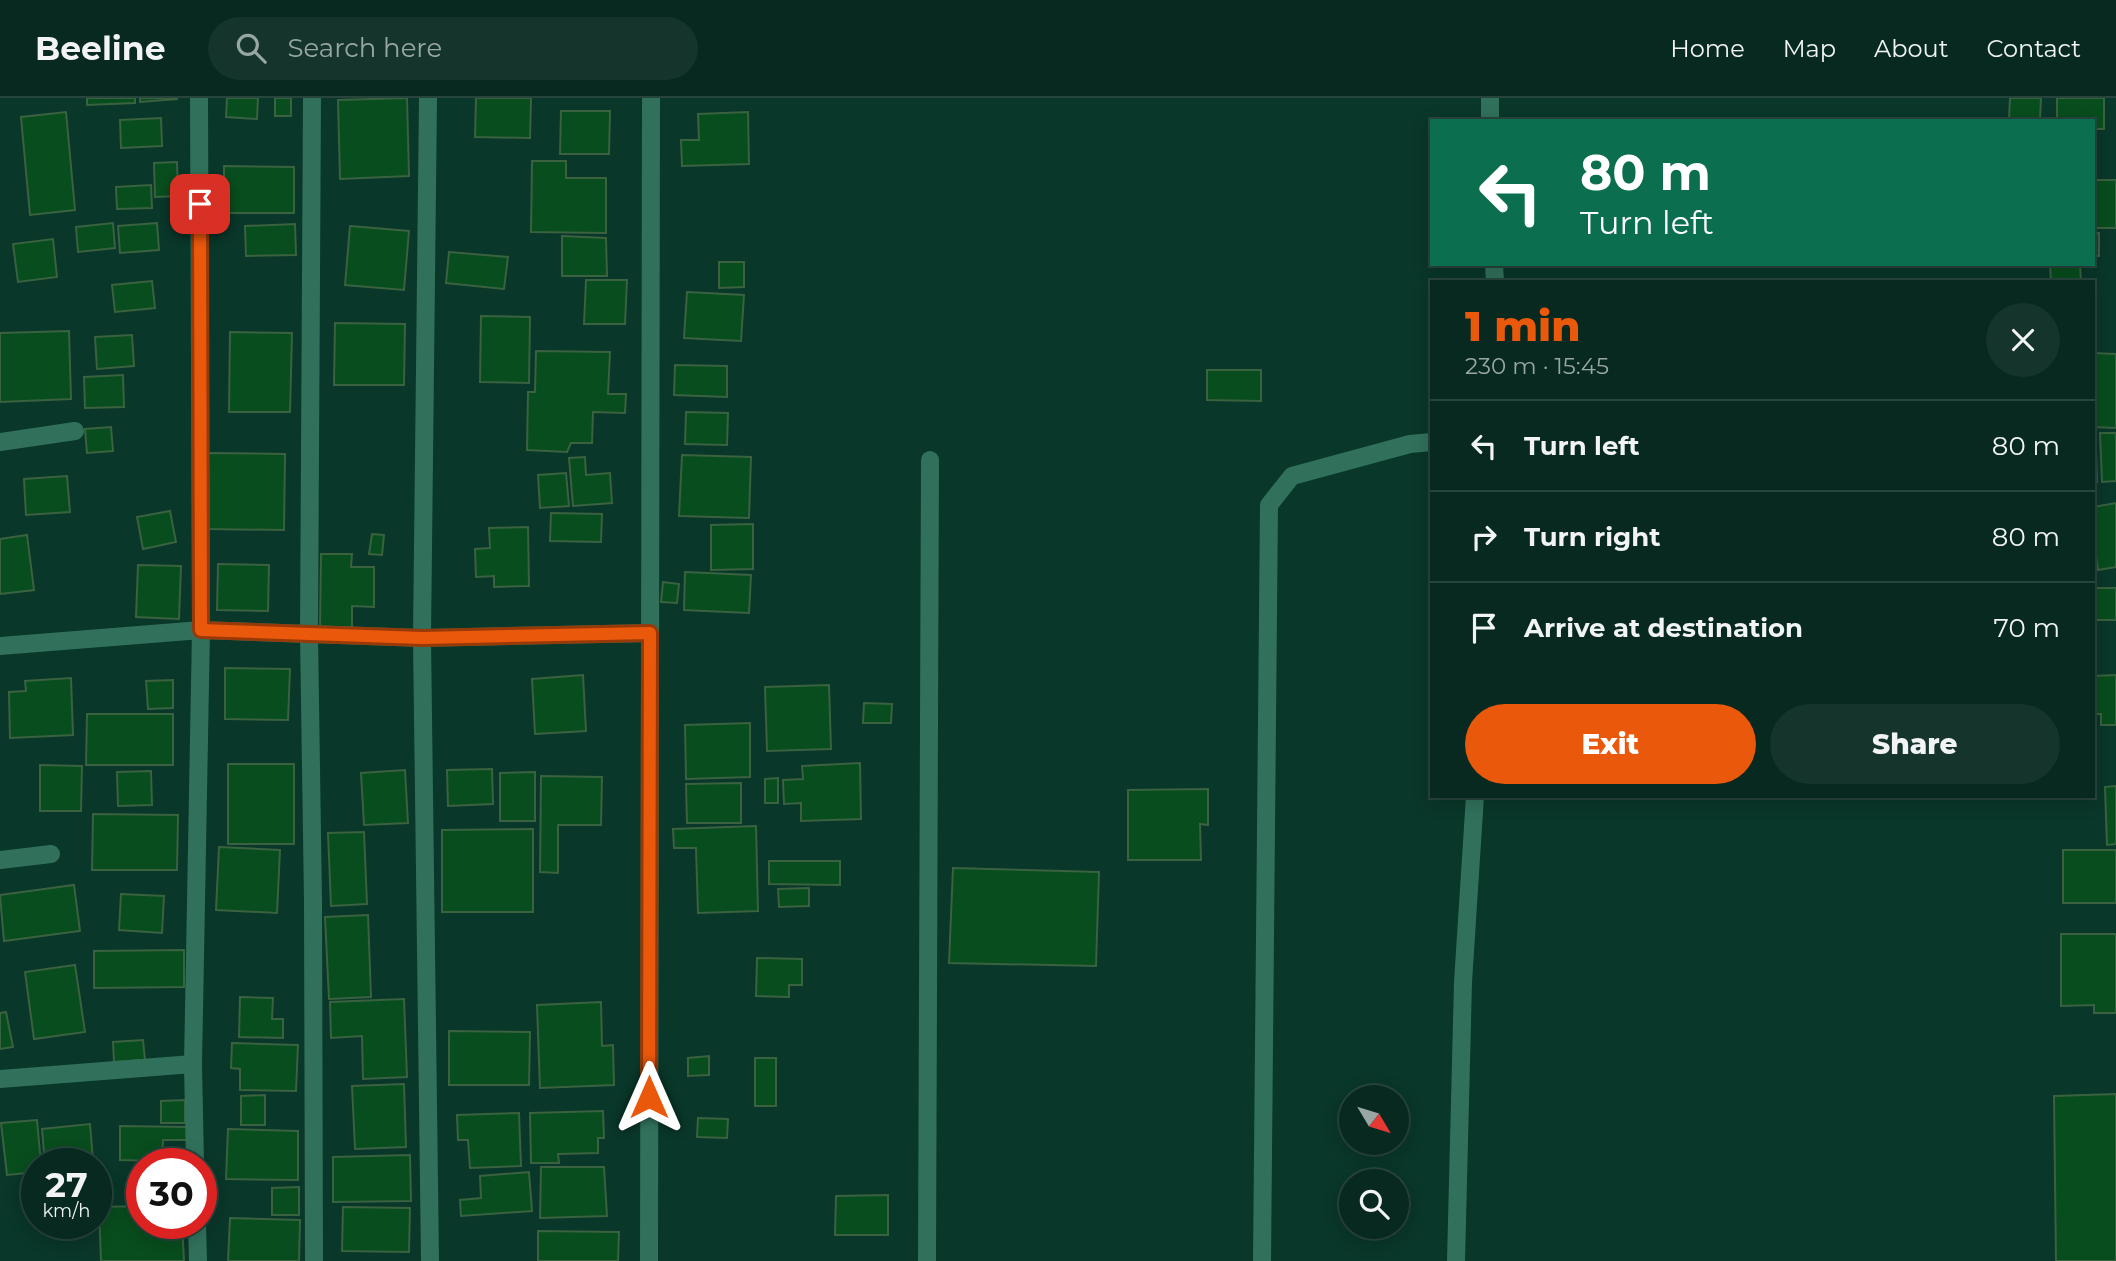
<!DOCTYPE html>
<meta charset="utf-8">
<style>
:root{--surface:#07291f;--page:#15352c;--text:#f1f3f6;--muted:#98a6a4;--line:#28453d;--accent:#ea580c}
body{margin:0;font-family:Montserrat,sans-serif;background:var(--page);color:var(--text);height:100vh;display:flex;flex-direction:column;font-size:26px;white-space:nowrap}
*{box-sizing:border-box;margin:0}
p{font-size:23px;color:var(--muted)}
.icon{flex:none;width:38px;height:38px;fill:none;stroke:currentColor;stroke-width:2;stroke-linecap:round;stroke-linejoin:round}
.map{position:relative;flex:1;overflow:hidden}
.sheet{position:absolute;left:1430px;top:182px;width:665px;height:518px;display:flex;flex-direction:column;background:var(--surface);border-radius:0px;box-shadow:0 4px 18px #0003,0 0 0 2px var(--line)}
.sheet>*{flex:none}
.guide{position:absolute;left:1430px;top:21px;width:665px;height:147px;border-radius:0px;box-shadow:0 4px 18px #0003,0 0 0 2px var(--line);background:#0b6e4f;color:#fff;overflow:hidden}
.needle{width:46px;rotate:128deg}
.controls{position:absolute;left:1339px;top:987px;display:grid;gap:14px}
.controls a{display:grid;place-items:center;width:70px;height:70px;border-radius:50%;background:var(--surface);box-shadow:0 4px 18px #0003,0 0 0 2px var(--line);font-size:35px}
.speed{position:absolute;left:21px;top:1050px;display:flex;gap:14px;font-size:35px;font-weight:700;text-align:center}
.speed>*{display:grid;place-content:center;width:91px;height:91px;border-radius:50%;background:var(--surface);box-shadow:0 4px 18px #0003,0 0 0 2px var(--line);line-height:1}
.speed small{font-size:18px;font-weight:400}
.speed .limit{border:10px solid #d22;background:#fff;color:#111}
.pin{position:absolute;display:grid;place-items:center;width:60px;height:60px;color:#fff;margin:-30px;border-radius:14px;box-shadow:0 4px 10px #0006}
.me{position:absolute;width:77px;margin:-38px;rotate:0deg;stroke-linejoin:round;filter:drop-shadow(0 0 5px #0008)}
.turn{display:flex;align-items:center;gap:24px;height:147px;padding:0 35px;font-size:32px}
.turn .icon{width:91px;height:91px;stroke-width:2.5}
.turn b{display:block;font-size:49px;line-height:60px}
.round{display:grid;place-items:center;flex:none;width:74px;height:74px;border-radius:37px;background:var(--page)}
.summary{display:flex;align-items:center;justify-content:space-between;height:119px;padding:0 35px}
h1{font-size:42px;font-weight:800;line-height:52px;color:var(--accent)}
.cta{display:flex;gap:14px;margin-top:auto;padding:14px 35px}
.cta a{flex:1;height:80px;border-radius:42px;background:var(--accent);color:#fff;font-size:28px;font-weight:800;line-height:80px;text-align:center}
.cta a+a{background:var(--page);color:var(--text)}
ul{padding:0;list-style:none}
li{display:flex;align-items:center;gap:21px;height:91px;padding:0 35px;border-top:2px solid var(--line)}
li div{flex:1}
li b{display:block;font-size:26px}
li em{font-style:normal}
header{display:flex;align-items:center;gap:42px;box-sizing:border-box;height:98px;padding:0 35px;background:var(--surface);border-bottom:2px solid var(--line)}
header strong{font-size:33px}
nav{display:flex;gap:38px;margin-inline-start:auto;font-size:24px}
.search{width:490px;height:63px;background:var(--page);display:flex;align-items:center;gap:18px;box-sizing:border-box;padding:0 24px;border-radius:38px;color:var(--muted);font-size:26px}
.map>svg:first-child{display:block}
.building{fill:#084d1d;stroke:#3a6140;stroke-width:2}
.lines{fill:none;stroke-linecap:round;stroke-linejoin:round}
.minor{stroke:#31715b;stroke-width:18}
.route-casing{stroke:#983908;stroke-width:18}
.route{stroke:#ea580c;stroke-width:12}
</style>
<header>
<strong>Beeline</strong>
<div class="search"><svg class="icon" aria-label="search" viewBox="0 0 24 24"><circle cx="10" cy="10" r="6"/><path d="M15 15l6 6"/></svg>Search here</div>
<nav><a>Home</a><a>Map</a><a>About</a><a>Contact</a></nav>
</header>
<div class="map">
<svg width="2116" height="1163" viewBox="0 0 2116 1163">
<rect width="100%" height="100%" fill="#093729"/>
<!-- building -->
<g class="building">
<path d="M87 0H135V5L87 7Z"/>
<path d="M140 0H177V1L140 4Z"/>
<path d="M227 0H258L257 21 226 19Z"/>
<rect x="275" y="0" width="16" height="18"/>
<path d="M407 0 409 78 340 81 338 2Z"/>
<path d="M476 0H531L530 40 475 39Z"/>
<path d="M2010 0H2041L2040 20H2009Z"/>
<path d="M2057 0H2104V31H2093V23H2057Z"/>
<path d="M561 13H610L609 56H560Z"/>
<path d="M66 14 75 112 30 117 21 19Z"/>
<path d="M748 14 749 66 682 68 681 42H699L698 16Z"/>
<path d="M161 20 162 48 121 50 120 22Z"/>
<path d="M532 63H566V80H606V135L531 134Z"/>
<path d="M177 64 178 98 155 99 154 65Z"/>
<path d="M224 68 294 69V115H224Z"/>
<path d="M2095 82H2116V130H2096Z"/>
<path d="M151 87 152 110 117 111 116 89Z"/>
<path d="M113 125 115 150 78 154 76 129Z"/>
<path d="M157 125 159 152 120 155 118 128Z"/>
<path d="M295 126 296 157 246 158 245 128Z"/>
<path d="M350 128 409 133 404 192 345 187Z"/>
<rect x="2093" y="135" width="6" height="23"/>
<path d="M562 138 606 140 607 178H562Z"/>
<path d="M53 141 57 179 18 184 13 146Z"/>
<path d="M449 154 508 159 504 191 446 185Z"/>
<path d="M719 164H744V189L719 190Z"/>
<path d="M2050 166H2080L2081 184H2051Z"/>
<path d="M586 182H627L625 226H584Z"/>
<path d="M152 183 155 210 115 214 112 187Z"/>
<path d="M687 194 744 197 741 243 684 240Z"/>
<path d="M481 218 530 219 529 285 480 284Z"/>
<path d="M335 225 405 226 404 287H334Z"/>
<path d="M69 233 71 301 0 304V235Z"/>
<path d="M230 234 292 235 290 314H229Z"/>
<path d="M132 237 134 268 97 271 95 239Z"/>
<path d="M536 253 610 254 608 296H626L625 315 593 314 592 345H571L567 354 527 352 528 294H535Z"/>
<path d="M2093 255 2116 256V330L2093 329Z"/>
<path d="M675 267 727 268V299L674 297Z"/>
<path d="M1207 272H1261V303L1207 302Z"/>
<path d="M123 277 124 309 85 310 84 279Z"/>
<path d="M686 314 728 315 727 347 685 346Z"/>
<path d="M111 329 113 353 87 355 85 331Z"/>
<path d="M2100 335H2116V383L2102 384Z"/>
<path d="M2093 353H2096L2097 384H2093Z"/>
<path d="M208 355 285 356 284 432 207 431Z"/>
<path d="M682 357 751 359 749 420 679 418Z"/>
<path d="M585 359 586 377 610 375 612 405 573 408 569 360Z"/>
<path d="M566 375 569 408 540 410 538 377Z"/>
<path d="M67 378 70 414 26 417 24 381Z"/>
<path d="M2116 405V469L2098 472 2093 438V409Z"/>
<path d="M170 413 176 444 143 451 137 419Z"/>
<path d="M551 415 602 416 601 444 550 443Z"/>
<path d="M753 426V471L711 472V427Z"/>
<path d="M528 429 529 488 494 489V478L476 479 475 451 490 450 489 430Z"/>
<path d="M372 436 384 437 382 457 369 456Z"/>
<path d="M27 437 34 492 0 496V441Z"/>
<path d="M321 456H352L351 469H374V509L352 508V529H320Z"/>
<path d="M218 466 269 467 268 513 217 512Z"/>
<path d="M138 467 181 468 179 521 136 519Z"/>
<path d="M685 474 751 477 749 515 684 512Z"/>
<path d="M663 484 679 486 677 505 661 504Z"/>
<rect x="2093" y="490" width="23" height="32"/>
<path d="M225 570 290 571 288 622 225 621Z"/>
<path d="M583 577 586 633 535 636 532 581Z"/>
<path d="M2116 577V627H2101V616H2093V578Z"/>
<path d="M71 580 73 637 10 640 9 594 26 593 25 583Z"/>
<path d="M173 582V610L148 611 146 583Z"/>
<path d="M829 587 831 651 767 653 765 589Z"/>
<path d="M864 605 892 606 891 625H863Z"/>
<path d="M87 616H173V667H86Z"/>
<path d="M750 625V679L686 681 685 627Z"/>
<path d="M860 665 861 721 801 723V705L784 706 783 682 803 681 802 668Z"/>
<rect x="228" y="666" width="66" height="80"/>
<path d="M40 667 82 668 81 713H40Z"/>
<path d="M492 671 493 706 448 708 447 672Z"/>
<path d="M405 672 408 725 364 727 361 675Z"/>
<path d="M151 673 152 707 118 708 117 674Z"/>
<path d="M535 674V723H500V675Z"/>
<path d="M541 678 602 679 601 727H558V775L540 774Z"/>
<path d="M778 680V705H765V681Z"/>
<path d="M741 685V725H687L686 686Z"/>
<path d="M2116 688V746L2107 747 2105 689Z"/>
<path d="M1208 691V727L1200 726 1201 762H1128V692Z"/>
<path d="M93 716 178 717 177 772H92Z"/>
<path d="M756 728 758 813 698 815 696 750H674L673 731Z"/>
<path d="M533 731V814H442V732Z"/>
<path d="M364 734 367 806 331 808 328 735Z"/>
<path d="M219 749 280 752 277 815 216 812Z"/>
<rect x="2063" y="752" width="53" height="53"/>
<path d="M769 763H840V787L769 786Z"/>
<path d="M953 770 1099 774 1096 868 949 865Z"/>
<path d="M74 787 80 833 4 843 0 797Z"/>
<path d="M809 790V808L779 809 778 791Z"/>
<path d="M121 796 164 798 162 835 119 832Z"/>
<path d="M368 817 371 899 329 901 325 819Z"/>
<path d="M2061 836H2116V915H2094V907L2061 908Z"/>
<path d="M184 852V889L94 890V853Z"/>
<path d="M757 860 802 861V887H789V899L756 898Z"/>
<path d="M75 867 85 934 34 941 25 874Z"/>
<path d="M240 899 273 900 272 921H283V940L239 939Z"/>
<path d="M404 901 407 979 363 981 362 938 331 940 330 904Z"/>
<path d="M601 904 602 948 613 947 614 987 540 990 537 907Z"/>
<path d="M6 914 13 949 0 951V915Z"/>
<path d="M449 933 530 934 529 987H449Z"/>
<path d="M143 942 145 962 114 964 113 944Z"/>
<path d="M232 945 298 947 296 993 240 992V971L231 970Z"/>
<path d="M709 958V977L688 978V960Z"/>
<rect x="755" y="960" width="21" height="48"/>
<path d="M404 986 406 1049 355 1051 352 988Z"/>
<path d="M2116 996V1163H2056L2054 998Z"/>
<path d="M265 997V1027H241V998Z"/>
<path d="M185 1002V1025H161V1003Z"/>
<path d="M603 1013 604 1040H598V1055L558 1056 559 1065H531L530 1015Z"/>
<path d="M519 1015 521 1068 470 1070 468 1042H458L457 1017Z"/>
<path d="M698 1020 728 1021 727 1040 697 1039Z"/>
<path d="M37 1022 41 1066H37V1074L7 1077 1 1025Z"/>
<path d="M90 1026 93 1063 45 1066 42 1031Z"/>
<path d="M120 1028 187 1029V1042H163L162 1063 120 1062Z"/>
<path d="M228 1031 298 1033V1082L226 1081Z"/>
<path d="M410 1057 411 1103 333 1104V1059Z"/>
<path d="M541 1069H604L607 1118 540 1120Z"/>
<path d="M529 1074 532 1113 461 1118 460 1102 481 1100 480 1078Z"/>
<path d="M299 1089V1117H272V1090Z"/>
<path d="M888 1097V1137H835L836 1098Z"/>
<path d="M142 1108V1125H182L184 1163H101L99 1109Z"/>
<path d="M343 1109 410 1110 409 1154 342 1153Z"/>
<path d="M230 1120 300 1122 299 1163H228Z"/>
<path d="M538 1133 619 1134 618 1163H538Z"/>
</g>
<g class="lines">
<!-- minor -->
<g class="minor">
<path d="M312 0 309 536 313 803 314 1163"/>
<path d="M428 0 422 540 430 1163"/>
<path d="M1490 0V23"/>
<path d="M1494 166 1495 184"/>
<path d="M0 344 75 333"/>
<path d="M0 548 201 532 422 540 650 535"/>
<path d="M0 762 51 756"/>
<path d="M0 981 193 966"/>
<path d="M195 1066 193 966 201 532 199 0"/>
<path d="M197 1125 198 1163"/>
<path d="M649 1163 651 0"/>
<path d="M927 1163 930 362"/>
<path d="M1262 1163 1269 407 1292 378 1410 346 1432 344"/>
<path d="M1456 1163 1463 884 1475 698"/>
</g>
</g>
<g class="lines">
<!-- route casing -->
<g class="route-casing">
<path id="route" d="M200 106 201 532 422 540 650 535 649 999"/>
</g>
<!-- route -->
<use href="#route" class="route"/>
</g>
</svg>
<div class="controls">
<a><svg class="needle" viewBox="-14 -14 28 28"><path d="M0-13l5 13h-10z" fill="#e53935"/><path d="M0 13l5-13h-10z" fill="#98a6a4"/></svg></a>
<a><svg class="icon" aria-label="search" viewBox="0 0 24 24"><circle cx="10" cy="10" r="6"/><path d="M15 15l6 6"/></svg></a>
</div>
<div class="speed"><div>27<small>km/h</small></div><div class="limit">30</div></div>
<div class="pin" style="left:200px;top:106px;background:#d93025"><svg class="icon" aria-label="arrive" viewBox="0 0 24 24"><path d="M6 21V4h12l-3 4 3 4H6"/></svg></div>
<svg class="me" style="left:649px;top:999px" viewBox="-20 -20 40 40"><path d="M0-17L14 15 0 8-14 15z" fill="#ea580c" stroke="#fff" stroke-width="4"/></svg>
<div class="guide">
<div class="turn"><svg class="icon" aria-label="left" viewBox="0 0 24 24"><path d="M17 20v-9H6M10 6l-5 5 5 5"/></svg><div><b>80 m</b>Turn left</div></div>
</div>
<section class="sheet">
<div class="summary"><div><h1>1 min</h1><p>230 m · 15:45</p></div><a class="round"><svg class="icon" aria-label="close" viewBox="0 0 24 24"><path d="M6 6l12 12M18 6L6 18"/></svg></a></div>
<ul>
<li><svg class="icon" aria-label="left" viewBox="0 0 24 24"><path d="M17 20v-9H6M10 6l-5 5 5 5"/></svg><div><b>Turn left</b></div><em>80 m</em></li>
<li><svg class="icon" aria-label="right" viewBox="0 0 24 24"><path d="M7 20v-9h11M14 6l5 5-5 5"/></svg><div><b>Turn right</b></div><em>80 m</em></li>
<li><svg class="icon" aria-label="arrive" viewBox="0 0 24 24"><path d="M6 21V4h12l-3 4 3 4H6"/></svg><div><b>Arrive at destination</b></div><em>70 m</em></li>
</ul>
<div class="cta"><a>Exit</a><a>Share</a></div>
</section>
</div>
